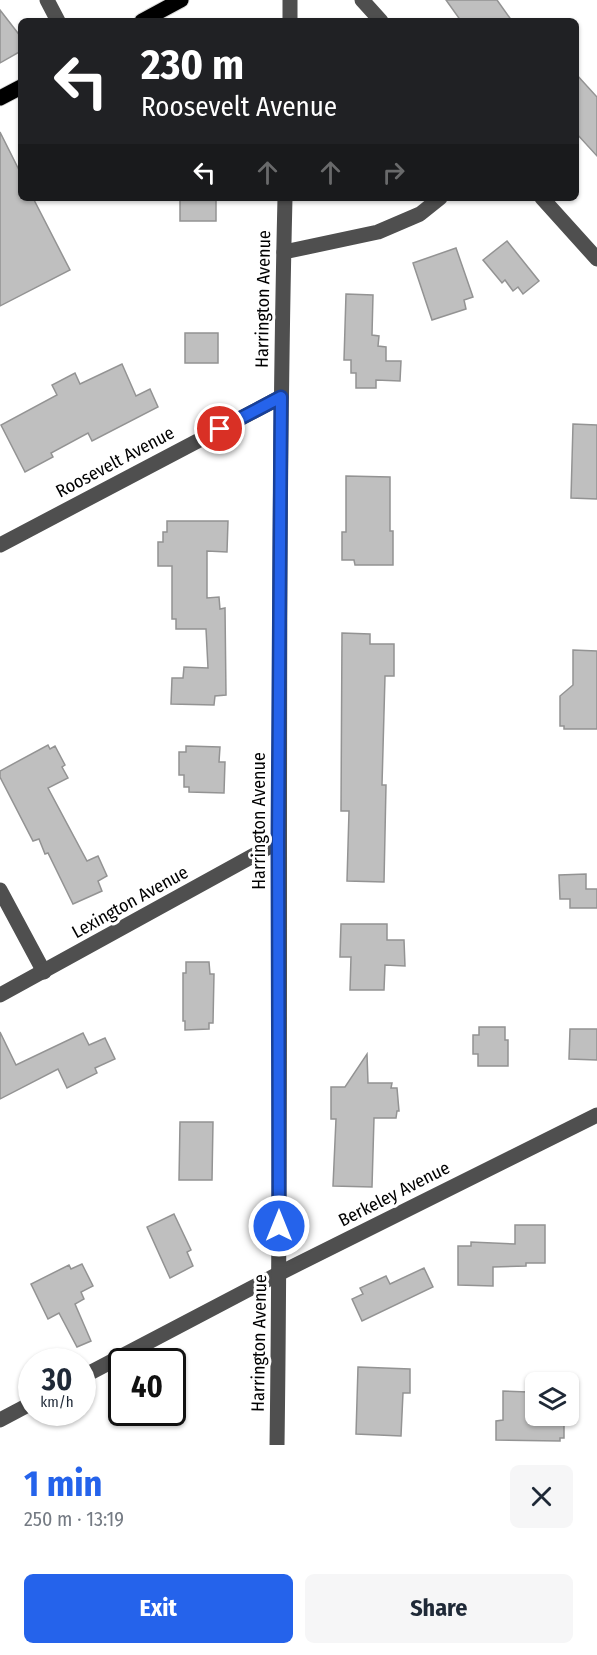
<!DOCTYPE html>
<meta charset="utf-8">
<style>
:root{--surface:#fff;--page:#f6f6f7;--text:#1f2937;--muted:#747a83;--accent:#2563eb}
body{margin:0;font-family:"Fira Sans Condensed",sans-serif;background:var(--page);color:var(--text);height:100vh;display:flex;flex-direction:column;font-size:22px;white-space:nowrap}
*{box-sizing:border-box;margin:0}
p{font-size:20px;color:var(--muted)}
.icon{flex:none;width:33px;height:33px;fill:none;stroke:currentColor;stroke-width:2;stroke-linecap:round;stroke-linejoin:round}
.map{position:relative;height:1445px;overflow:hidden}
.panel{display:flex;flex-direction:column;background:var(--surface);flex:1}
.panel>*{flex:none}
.hud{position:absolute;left:18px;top:18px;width:561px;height:183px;border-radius:9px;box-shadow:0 2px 4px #0004;background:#202124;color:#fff;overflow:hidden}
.buttons{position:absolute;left:525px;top:1372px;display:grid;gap:12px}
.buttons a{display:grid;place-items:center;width:54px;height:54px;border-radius:9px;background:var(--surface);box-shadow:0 2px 4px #0004;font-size:30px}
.speed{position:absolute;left:18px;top:1348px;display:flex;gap:12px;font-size:30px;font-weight:700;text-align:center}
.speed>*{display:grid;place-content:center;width:78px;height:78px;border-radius:50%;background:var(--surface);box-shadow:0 2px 4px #0004;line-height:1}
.speed small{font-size:15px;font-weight:400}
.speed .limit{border:3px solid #111;border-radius:9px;background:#fff;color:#111}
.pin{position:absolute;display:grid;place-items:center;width:51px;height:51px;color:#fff;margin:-26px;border:3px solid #fff;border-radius:50%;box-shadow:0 2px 6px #0007}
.me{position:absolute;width:66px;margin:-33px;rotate:0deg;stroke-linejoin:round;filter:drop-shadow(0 0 4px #0008)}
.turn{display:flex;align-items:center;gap:21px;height:126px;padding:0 24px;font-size:27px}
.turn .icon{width:78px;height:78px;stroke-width:2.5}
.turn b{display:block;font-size:42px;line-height:51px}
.lanes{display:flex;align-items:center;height:57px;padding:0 24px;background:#0003;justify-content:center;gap:30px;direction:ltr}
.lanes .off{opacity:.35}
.round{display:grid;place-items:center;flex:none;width:63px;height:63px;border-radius:9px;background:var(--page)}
.headline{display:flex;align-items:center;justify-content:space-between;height:102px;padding:0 24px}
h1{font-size:36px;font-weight:700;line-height:45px;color:var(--accent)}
.cta{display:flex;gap:12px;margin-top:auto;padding:12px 24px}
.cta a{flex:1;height:69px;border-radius:9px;background:var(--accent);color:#fff;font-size:24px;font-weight:700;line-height:69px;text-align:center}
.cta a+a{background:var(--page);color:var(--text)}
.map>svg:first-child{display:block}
.building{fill:#bfbfbf;stroke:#939393;stroke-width:1.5}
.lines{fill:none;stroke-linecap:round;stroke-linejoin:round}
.major-casing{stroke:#dbdbdb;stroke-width:17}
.minor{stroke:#4f4f4f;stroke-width:15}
.major{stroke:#000;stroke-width:15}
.route-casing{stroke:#184099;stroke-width:15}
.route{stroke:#2563eb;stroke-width:10}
.labels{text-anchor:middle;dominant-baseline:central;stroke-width:6;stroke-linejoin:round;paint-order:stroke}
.street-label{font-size:18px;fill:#000;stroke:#fff}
</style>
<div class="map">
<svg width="597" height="1445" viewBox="0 0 597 1445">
<rect width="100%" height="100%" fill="#fff"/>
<!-- building -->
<g class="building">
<path d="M446 0H497L512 21H461Z"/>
<path d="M0 10 21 37V51L0 63Z"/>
<path d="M576 74 597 97V156L576 133Z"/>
<path d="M0 132 21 174V198H33L70 270 0 306Z"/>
<rect x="180" y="198" width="36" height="23"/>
<path d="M507 241 539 281 523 294 518 287 513 291 505 280 502 283 483 260Z"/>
<path d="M456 248 473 297 464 300 466 309 432 320 413 263Z"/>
<path d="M346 294 373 295 372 335 379 336 378 346 386 347V361H401L400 381 376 380V388H356V373H351V360H344Z"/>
<rect x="185" y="333" width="33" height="30"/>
<path d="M122 364 136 396 150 389 158 407 92 441 88 433 51 453 53 457 25 472 1 425 57 395 52 385 75 373 80 384Z"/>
<path d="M573 424 597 425V499L571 498Z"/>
<path d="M346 476 390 477V531H393V565H355L354 560H342V532H346Z"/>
<path d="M167 521H228L227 552 207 551V598L219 597 220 609 225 608 226 695 215 696 214 705 171 704 172 678H183L184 667 208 668 206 629H176V619H172V566H158V542H163V532H167Z"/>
<path d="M342 633 370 634V644H394V676H385L382 785H386L384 882 347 881 349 811H341Z"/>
<path d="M573 650 597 651V729H564V726H560V696L573 685Z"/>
<path d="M48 745 50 749 55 746 65 765 62 767 68 778 48 788 87 861 98 856 107 876 98 881 102 891 73 904 48 853 45 854 39 839 33 841 0 777V771Z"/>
<path d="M186 746 220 747 219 762H225L224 793 189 792V787H184V775H179V752H186Z"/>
<path d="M586 874V889H597V908H570V899H560L559 875Z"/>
<path d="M341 924H387V940H404L405 966 385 965 384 990H350L351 957H340Z"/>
<path d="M186 962H209L210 974H214L213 1023H209V1029L185 1030V1021H183V973H186Z"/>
<path d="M479 1027H505V1040H508V1066H478V1054H473V1035H479Z"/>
<path d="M570 1029H597V1060L569 1059Z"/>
<path d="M0 1032 16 1065 83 1033 89 1045 105 1038 115 1059 95 1068 97 1073 67 1088 58 1069 0 1099Z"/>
<path d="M367 1054 368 1083H392L391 1088H397L399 1111H397L396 1118H374L372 1187 333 1186 336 1119H331V1087H345Z"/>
<path d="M180 1122H213L212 1180H179Z"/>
<path d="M174 1214 191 1250 187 1252 193 1266 170 1278 147 1227Z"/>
<path d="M515 1225H545V1263H526V1266L493 1267V1286L458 1285V1246H471V1242L515 1244Z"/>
<path d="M82 1264 93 1286 81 1292 84 1299 75 1304 91 1341 77 1347 59 1313 48 1319 31 1284 69 1265 71 1269Z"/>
<path d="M424 1268 433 1287 362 1321 352 1299 363 1294 360 1288 386 1276 390 1284Z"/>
<path d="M358 1367 410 1369V1393H403L401 1436 356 1434Z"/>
<path d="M528 1378H561V1383H536V1416H564V1438H560V1441L496 1440V1421L503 1420V1391L528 1392Z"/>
</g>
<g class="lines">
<!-- major casing -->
<g class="major-casing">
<g id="major">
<path d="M142 21 181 0"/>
<path d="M0 98 21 87"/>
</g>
</g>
<!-- minor -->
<g class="minor">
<path d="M47 0 58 21"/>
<path d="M362 0 381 21"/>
<path d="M290 21V0"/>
<path d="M542 198 597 259"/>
<path d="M284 252 378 232 420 214 440 198"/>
<path d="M0 545 281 397"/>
<path d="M0 890 44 972"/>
<path d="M0 995 278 842"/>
<path d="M82 1377 280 1273 597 1115"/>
<path d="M0 1420 32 1403"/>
<path d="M277 1445C283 1029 275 614 285 198"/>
</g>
<!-- major -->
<use href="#major" class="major"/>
</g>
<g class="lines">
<!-- route casing -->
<g class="route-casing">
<path id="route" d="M220 429 281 397 278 842 279 1226"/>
</g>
<!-- route -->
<use href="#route" class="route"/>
</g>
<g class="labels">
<!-- street labels -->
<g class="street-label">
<text transform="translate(263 299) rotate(-89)">Harrington Avenue</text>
<text transform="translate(115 462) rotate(-28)">Roosevelt Avenue</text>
<text transform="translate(259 821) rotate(-90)">Harrington Avenue</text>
<text transform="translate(130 902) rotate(-29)">Lexington Avenue</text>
<text transform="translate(394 1194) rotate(-27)">Berkeley Avenue</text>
<text transform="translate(259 1343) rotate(-89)">Harrington Avenue</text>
</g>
</g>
</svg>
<div class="buttons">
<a><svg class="icon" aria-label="layers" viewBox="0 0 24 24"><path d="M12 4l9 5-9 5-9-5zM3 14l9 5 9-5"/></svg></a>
</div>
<div class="speed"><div>30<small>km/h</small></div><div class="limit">40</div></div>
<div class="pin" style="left:220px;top:429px;background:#d93025"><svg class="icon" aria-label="arrive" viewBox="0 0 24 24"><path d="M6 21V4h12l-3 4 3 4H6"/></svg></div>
<svg class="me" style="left:279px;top:1226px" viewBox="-20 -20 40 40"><circle r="17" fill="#2563eb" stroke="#fff" stroke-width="3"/><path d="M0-11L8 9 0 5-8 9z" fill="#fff"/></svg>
<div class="hud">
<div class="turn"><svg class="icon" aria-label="left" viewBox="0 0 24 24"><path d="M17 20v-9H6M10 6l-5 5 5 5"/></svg><div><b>230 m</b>Roosevelt Avenue</div></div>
<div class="lanes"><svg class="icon" aria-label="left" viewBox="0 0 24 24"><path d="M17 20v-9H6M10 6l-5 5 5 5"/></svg><svg class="icon off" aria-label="ahead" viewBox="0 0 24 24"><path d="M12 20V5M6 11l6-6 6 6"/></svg><svg class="icon off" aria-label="ahead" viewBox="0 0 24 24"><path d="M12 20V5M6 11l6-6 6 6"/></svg><svg class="icon off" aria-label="right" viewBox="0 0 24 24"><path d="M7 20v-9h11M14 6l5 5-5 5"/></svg></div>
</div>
</div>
<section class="panel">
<div class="headline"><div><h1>1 min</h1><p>250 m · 13:19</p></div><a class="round"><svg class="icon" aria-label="close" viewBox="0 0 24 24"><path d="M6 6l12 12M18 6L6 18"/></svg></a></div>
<div class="cta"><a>Exit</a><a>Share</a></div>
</section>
